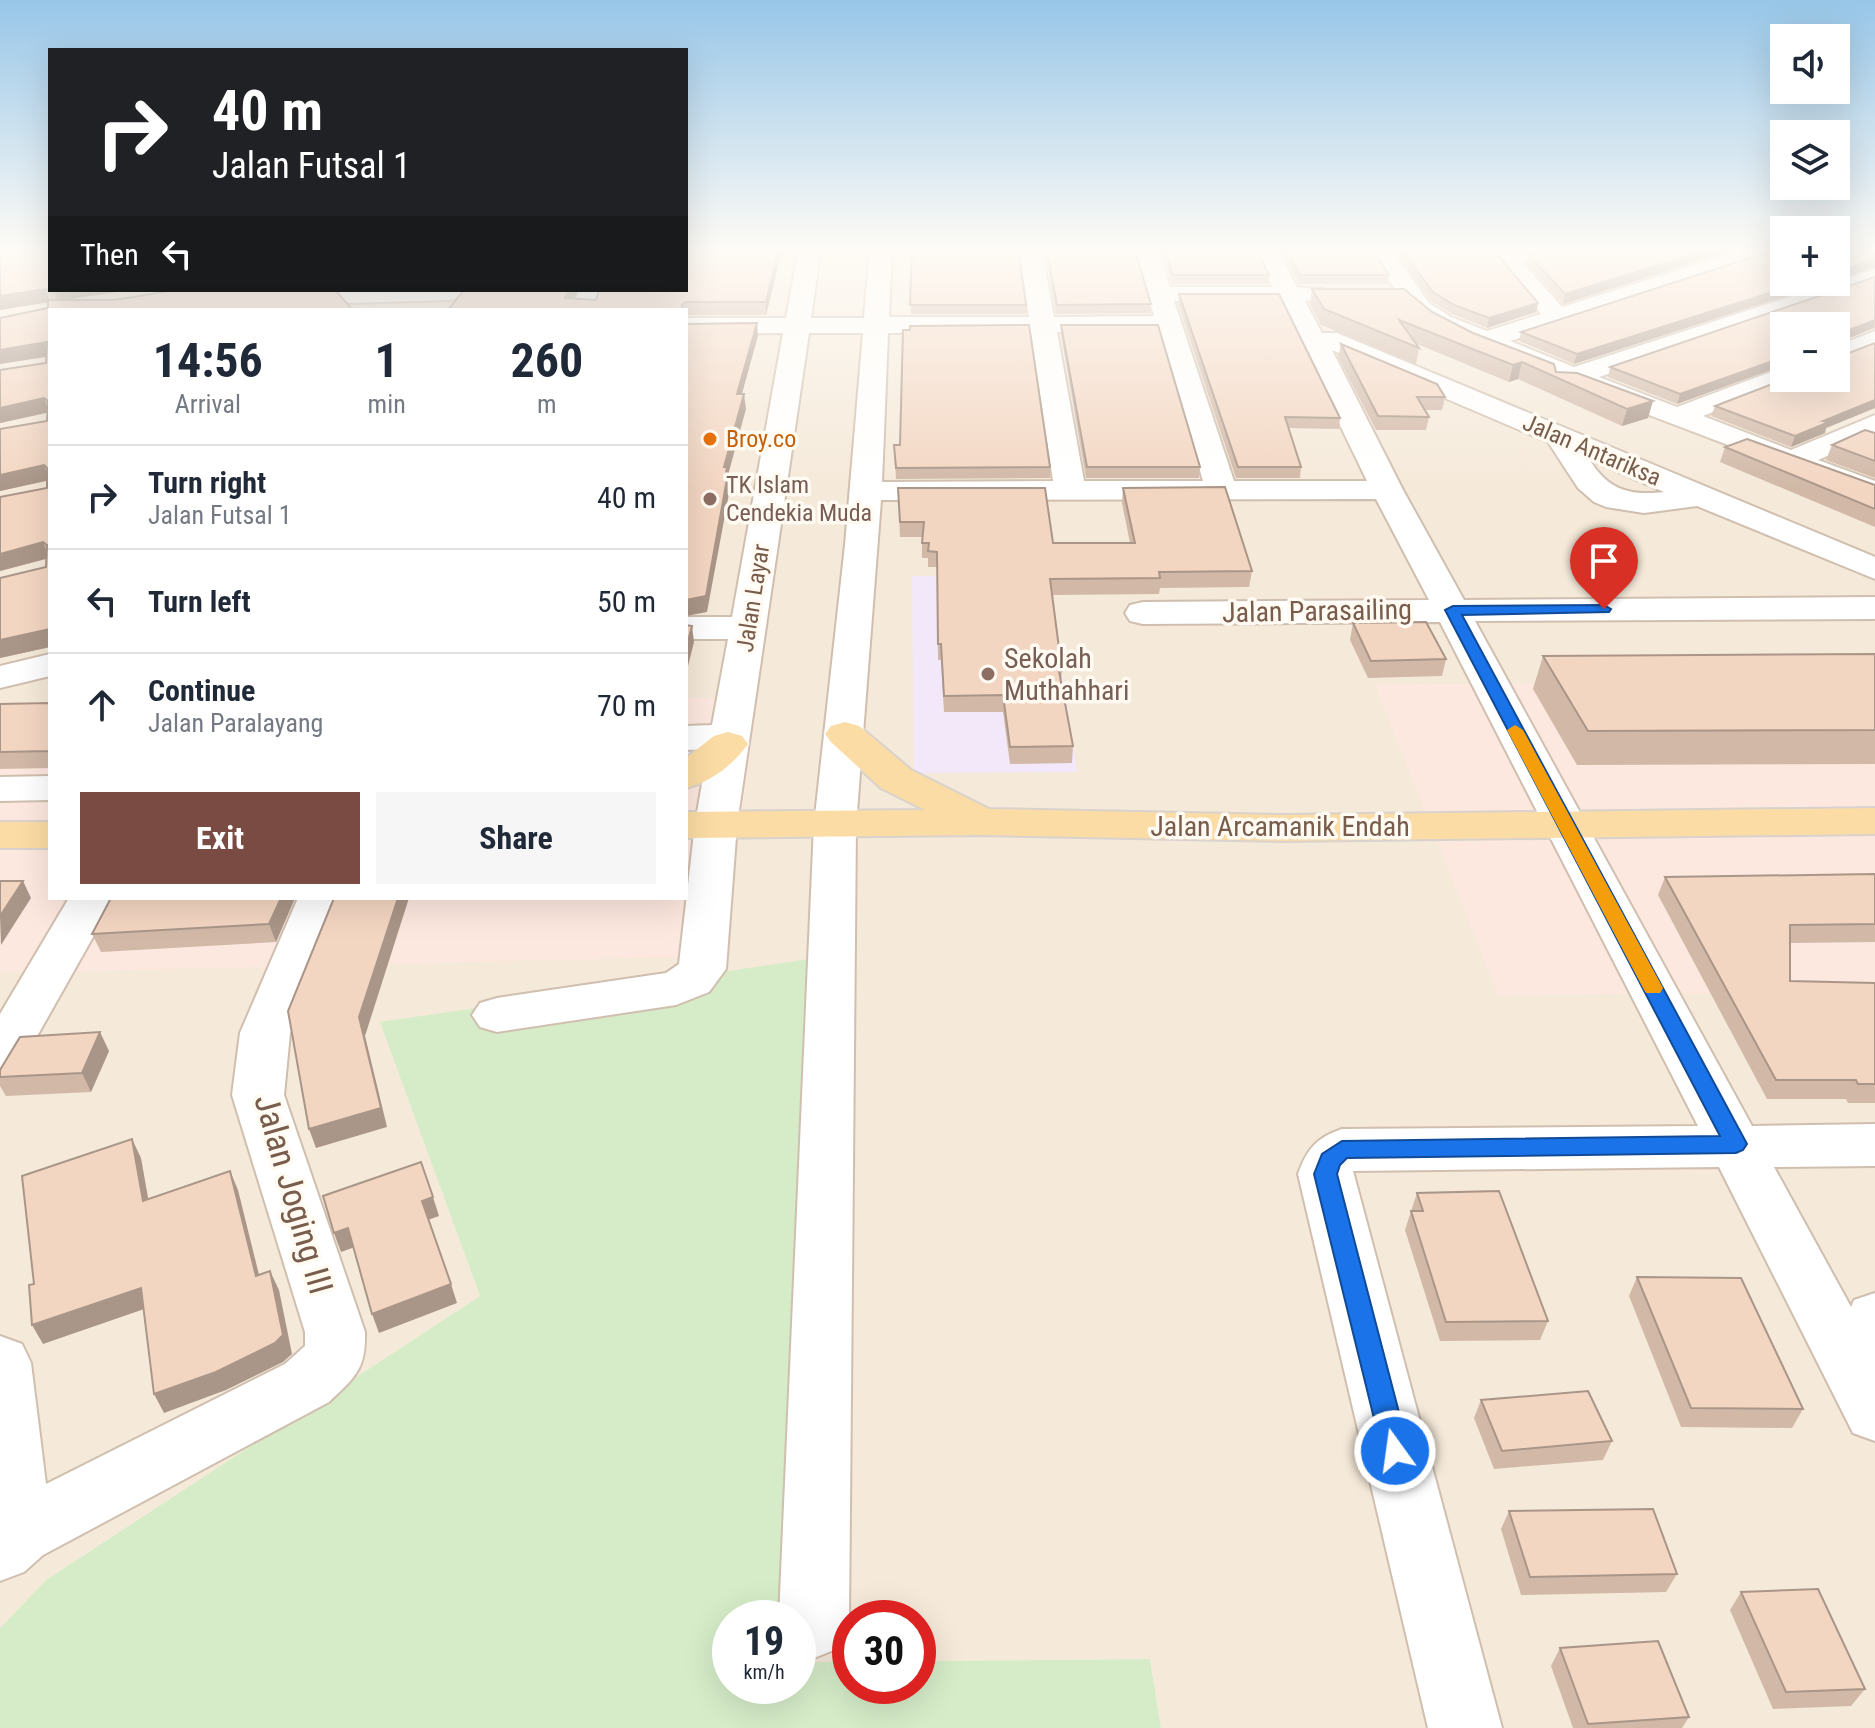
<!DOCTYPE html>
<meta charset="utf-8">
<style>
:root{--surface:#fff;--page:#f6f6f7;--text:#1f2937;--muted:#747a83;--line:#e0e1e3;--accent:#794b42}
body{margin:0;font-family:"Roboto Condensed",sans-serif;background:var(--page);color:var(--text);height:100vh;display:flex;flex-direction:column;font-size:30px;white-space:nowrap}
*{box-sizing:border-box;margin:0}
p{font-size:26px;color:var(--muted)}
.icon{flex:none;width:44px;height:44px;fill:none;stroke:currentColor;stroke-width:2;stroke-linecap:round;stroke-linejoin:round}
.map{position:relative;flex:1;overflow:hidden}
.panel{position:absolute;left:48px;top:308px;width:640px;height:592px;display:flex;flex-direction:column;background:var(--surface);border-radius:0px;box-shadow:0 8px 32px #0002}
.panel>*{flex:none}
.guide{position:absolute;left:48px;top:48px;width:640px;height:244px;border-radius:0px;box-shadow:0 8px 32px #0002;background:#202124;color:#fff;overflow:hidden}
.fabs{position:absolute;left:1770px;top:24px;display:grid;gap:16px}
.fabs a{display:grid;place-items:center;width:80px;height:80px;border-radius:0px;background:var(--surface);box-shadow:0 8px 32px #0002;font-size:40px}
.speed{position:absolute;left:712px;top:1600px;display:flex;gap:16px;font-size:40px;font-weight:700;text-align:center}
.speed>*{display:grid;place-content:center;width:104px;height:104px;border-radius:50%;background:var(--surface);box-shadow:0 8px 32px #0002;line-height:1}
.speed small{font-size:20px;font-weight:400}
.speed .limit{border:12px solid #d22;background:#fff;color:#111}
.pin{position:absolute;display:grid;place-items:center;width:68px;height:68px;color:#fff;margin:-82px -34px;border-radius:50% 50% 50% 0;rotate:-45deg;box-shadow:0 0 8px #0007}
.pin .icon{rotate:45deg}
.me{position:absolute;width:88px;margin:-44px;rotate:346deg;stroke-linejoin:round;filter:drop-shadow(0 0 6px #0008)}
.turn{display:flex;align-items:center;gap:28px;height:168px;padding:0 32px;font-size:36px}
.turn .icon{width:104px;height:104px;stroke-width:2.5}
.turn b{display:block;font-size:56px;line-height:68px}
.then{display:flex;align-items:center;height:76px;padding:0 32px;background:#0003;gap:16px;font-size:30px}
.eta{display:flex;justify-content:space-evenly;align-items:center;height:136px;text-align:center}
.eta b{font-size:48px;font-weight:700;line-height:56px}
.button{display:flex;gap:16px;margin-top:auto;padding:16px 32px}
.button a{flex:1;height:92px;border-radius:0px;background:var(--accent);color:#fff;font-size:32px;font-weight:700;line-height:92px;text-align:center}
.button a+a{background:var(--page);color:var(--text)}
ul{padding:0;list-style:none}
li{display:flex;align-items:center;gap:24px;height:104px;padding:0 32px;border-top:2px solid var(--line)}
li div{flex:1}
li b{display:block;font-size:30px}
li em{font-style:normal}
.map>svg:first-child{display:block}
.residential{fill:#f5e9d9;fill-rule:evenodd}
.commercial{fill:#fde8df}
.education{fill:#f3e7fa}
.green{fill:#d6ecc8}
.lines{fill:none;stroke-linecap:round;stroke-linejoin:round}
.minor-casing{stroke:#d0bfaf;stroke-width:4}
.major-casing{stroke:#d9d2cd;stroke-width:4}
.minor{fill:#fff;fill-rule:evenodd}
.major{fill:#fbdca4;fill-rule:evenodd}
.wall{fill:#d1b8a7}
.shaded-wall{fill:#aa9688}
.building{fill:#f3d6c2;stroke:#aa9688;stroke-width:2}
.route{fill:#1a73e8;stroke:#114b97;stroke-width:2}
.slow{fill:#f59e0b}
.food-dot{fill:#e8710a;stroke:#fffaf2;stroke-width:3}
.education-dot{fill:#8d6e63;stroke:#fffaf2;stroke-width:3}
.labels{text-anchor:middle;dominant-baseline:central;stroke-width:7;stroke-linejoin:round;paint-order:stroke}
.far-food-label{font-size:24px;fill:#c56008;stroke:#fffaf2;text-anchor:start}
.far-street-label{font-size:24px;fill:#795d4c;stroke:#fffaf2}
.far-education-label{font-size:24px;fill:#785e54;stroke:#fffaf2;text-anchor:start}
.street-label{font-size:28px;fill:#795d4c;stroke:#fffaf2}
.education-label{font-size:28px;fill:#785e54;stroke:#fffaf2;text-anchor:start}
.near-street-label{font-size:34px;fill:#795d4c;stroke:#fffaf2}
</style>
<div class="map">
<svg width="1875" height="1728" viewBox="0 0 1875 1728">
<rect width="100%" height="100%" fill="#fdf6eb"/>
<!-- residential -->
<path class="residential" d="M0 247 50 290H686V247H1784V282H1836V247H1875V682L1376 685 1875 992V1728H1161L1150 1659 918 1661V1618H850V1662H798V1618L381 1023 480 1296 46 1580 0 1628ZM50 310H686V898H50ZM1784 326H1836V378H1784Z"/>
<!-- commercial -->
<g class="commercial">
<path d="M1875 682V992L1498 995 1375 685Z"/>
<path d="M758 697 722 956 0 973V713L50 712V898H686V698Z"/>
</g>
<!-- education -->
<path class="education" d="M1048 575 1077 772 914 773 912 576Z"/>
<!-- green -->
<path class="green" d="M817 958 783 1618H730V1686H798V1662H850V1686H918V1661L1150 1659 1161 1728H0V1628L46 1580 480 1296 380 1022Z"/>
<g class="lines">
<!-- minor casing -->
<g class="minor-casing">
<g id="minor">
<path d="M799 247H821L811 318H864L870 247H892L889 317H1029L1019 247H1041L1054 317 1154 316 1134 247H1156L1170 287H1273L1253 247H1276L1297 287 1324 289 1327 294 1324 299 1305 301 1322 333H1337L1875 557V579L1697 506 1644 513 1606 507 1594 502 1578 488 1548 442 1332 350 1403 490 1464 600 1875 597V619L1475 621 1752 1126 1875 1124V1166L1774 1167 1851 1307 1854 1300 1875 1293V1441L1853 1433 1719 1167 1353 1171 1502 1728H1428L1298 1174C1307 1149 1316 1138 1342 1129L1698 1126 1440 622 1143 624 1130 621 1125 613 1130 605 1143 602 1429 600 1376 499 881 500 856 825 849 1623 839 1648 814 1658 798 1651V1618H779L814 825 845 545 863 333H809L737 824 726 969 709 992 676 1005 497 1032 480 1027 472 1015 480 1003 497 998 666 973 679 964 695 824 708 749 686 750V726L712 725 728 639H686V617H732L783 333 686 334V318H786ZM1174 301H1280L1367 481H1234ZM1031 332 1053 481 882 482 888 333ZM1057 332H1159L1203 481H1084ZM1589 459 1664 492C1629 496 1608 490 1589 459Z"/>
<path d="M1366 247H1389L1429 303 1451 317 1487 331 1541 314 1486 247H1509L1512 250 1559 247 1556 252 1522 262 1562 307 1752 247H1784V252L1510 341 1574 367 1875 269V282L1599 377 1677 407 1784 367V378H1796L1794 381 1703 416 1791 450 1875 415V435L1818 460 1875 481V501L1573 386H1554L1552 378 1474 347 1411 313Z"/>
<path d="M459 290 461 293 458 298 449 300 349 303 340 301 337 296 343 290Z"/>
<path d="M580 290H604L596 310H570Z"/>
<path d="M1875 331V348L1836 363V346Z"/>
<path d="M50 654V676L0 688V666Z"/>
<path d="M50 776V800L0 801V777Z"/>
<path d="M69 898H115L18 1070 0 1075V1014Z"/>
<path d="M298 898H344L290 1033 284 1095 365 1332C366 1370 355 1377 329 1402L43 1555 24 1572 0 1581V1336L22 1344 31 1363 46 1484 285 1364 305 1346V1332L232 1095 240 1033Z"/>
</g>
</g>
<!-- major casing -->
<g class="major-casing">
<g id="major">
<path d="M845 722 859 726 911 770 989 809 1282 815 1875 808V834L1282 841 983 835 686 838V812L925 810 881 788 831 742 825 734 831 726Z"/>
<path d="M728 732 742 736 748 744C733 765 711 782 686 788V758L714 736Z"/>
<rect x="0" y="822" width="50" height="26"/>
</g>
</g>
<!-- minor -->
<use href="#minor" class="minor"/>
<!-- major -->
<use href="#major" class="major"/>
</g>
<!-- wall -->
<g class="wall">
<path d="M0 247 50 290H131L70 299 50 310V647L0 658 46 567V559L0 571 47 488V481L0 491V429L47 421V413L0 423V370L46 363V357L0 364V318L48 308V302L0 310Z"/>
<path d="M686 247H783L766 315H686V310H448L464 290H578L574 298 596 300Z"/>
<path d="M907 247H1018L1026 305V314H911L912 254H907Z"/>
<path d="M1044 247H1134L1151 304 1150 313 1056 314Z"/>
<path d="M1159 247H1255L1269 275 1268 284H1172Z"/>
<path d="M1279 247H1370L1389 275 1387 284H1299Z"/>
<path d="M1391 247H1491L1538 303 1536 312 1487 328 1452 314 1431 301Z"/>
<path d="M1742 247 1563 304 1527 264 1529 255Z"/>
<path d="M1875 277V329L1874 328 1837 343 1836 353 1841 356 1875 343V408L1826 428 1825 433 1791 447 1711 416 1715 406 1788 378H1836V326H1784V365L1677 404 1608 377 1610 367Z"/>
<path d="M1784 282H1829L1574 364 1519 341 1521 332Z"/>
<path d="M1312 289 1432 312 1648 418 1622 426 1518 379 1509 382 1417 344 1419 348 1416 364 1321 325 1310 304Z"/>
<path d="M1179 294 1340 418 1339 429 1289 428 1301 467 1300 478H1236L1178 304Z"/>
<path d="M1061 325 1200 467 1199 478H1086L1061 335Z"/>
<path d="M1341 344 1445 397 1442 410H1425L1429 417 1426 430H1376L1338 357Z"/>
<path d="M1875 433V478L1826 460 1832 445Z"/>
<path d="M894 445 1050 467V478L896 479Z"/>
<path d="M1725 447 1875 485V527L1720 462Z"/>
<path d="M898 488 1053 543H1130L1122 503 1123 488 1252 571 1249 587 1160 588 1159 594 1052 595 1062 671 1061 681 1073 746 1072 763 1010 764 1003 712H944L941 660H938L937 567H928V558H922V537H900Z"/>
<path d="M1353 623 1446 659 1442 676 1368 678 1350 640Z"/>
<path d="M1875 654V764L1577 765 1533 689 1543 656Z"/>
<path d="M50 703V768L0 769V704Z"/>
<path d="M1875 874V942L1790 943V981L1875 983V1103H1848L1846 1099H1767L1658 895 1665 877Z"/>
<path d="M295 898 276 942 101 952 92 934Z"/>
<path d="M109 1051 91 1092 6 1096 0 1086V1070Z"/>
<path d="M1417 1193 1548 1321 1540 1340 1440 1341 1405 1230Z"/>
<path d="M1637 1277 1803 1409 1792 1428 1681 1427 1629 1296Z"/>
<path d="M1481 1400 1612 1441 1603 1460 1494 1469 1474 1418Z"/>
<path d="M1509 1511 1677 1574 1666 1592 1521 1595 1501 1529Z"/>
<path d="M1741 1592 1865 1689 1851 1706 1773 1709 1730 1610Z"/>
<path d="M1560 1648 1689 1717 1682 1728H1573L1551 1666Z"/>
</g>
<!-- shaded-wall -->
<g class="shaded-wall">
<path d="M779 247H783L766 315V302Z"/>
<path d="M1717 247H1742L1563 304 1565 294Z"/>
<path d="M1875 259V267L1836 280V272Z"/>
<path d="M1804 282H1829L1574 364 1577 354Z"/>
<path d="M45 289 50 302 0 310V296Z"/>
<path d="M58 290H131L70 299 59 305 54 292Z"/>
<path d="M569 290H578L567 310 565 298Z"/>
<path d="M1538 303 1536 312 1487 328 1489 318Z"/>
<path d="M1875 320 1874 328 1836 343 1837 335Z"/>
<path d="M757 323 758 336 738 408 737 394Z"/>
<path d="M47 342 50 356 0 364V350Z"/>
<path d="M1784 357V365L1677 404 1680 394Z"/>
<path d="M1522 362 1518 379 1509 382 1513 365Z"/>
<path d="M744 394 746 409 728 475V473L730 488 707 612 686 616V600Z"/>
<path d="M44 398 49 412 0 423V408Z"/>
<path d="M1875 400V408L1826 428 1825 433 1791 447 1795 436 1823 421Z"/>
<path d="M1653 401 1648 418 1622 426 1627 409Z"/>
<path d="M44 465 49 480 0 491V475Z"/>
<path d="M43 542 49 558 0 571V554Z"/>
<path d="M692 626 694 642 686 674V649Z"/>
<path d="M50 629V647L0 658V640Z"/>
<path d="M23 881 31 898 1 945 0 916Z"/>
<path d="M281 898H295L276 942 269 924Z"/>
<path d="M398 898H409L365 1036 387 1127 316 1148 309 1129 359 1017Z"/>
<path d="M100 1032 109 1051 91 1092 82 1073Z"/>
<path d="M132 1139 141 1158 152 1220 143 1201Z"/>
<path d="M230 1171 238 1190 264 1295 256 1276Z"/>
<path d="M433 1197 439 1216 428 1220 422 1201Z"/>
<path d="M348 1228 355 1247 341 1252 334 1233Z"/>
<path d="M270 1271 279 1290 292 1354 283 1362 226 1390 164 1413 154 1394Z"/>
<path d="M451 1284 457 1303 379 1333 372 1314Z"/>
<path d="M141 1288 150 1307 43 1344 32 1325Z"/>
</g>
<!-- building -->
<g class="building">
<path d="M0 247H50V290H58L54 292 45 289 0 296Z"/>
<path d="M686 247H779L766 302H685L682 305V310H448L464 290H569L565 298 596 300 599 290H686Z"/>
<path d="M912 247H1018L1026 305H910Z"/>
<path d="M1046 247H1134L1151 304 1057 305Z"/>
<path d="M1163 247H1255L1269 275H1173Z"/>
<path d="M1285 247H1370L1389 275H1300Z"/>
<path d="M1399 247H1491L1538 303 1489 318 1454 305 1433 292Z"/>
<path d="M1556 247H1717L1565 294 1529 255Z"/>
<path d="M1784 247V282H1804L1577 354 1521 332Z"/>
<path d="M1836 247H1875V259L1836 272Z"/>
<path d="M1875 277V320L1837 335 1836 353 1841 356 1875 343V400L1823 421 1829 422 1795 436 1715 406 1788 378H1836V326H1784V357L1680 394 1610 367Z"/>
<path d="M1312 289H1404L1432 312 1473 333 1554 364 1556 372 1577 373 1653 401 1627 409 1522 362 1513 365 1399 320 1419 348 1324 309Z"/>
<path d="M176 290H335L353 310H50V629L0 640V578L46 567 47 545 43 542 0 554V497L47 488V468L44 465 0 475V429L47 421 48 401 44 398 0 408V370L46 363 47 342 0 350V318L48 308V300H114Z"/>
<path d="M1179 294H1279L1340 418 1285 417 1301 467H1238Z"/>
<path d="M757 323 737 394H744L724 467H727L726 473H728L706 596 686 600V324Z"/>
<path d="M1029 325 1050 467 896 468 894 445H900L903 330H910V326Z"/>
<path d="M1061 325H1158L1200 467H1087Z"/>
<path d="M1341 344 1437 384 1445 397H1417L1429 417 1378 416Z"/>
<path d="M1865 430 1875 433V461L1832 445Z"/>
<path d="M1747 439 1875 485V509L1725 447Z"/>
<path d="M1225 487 1252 571 1159 572 1160 578 1050 579 1062 671H1059L1073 746 1010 747 1003 695 944 696 941 644H938L937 552 928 551 929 543H922L924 522H900L898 488H1045L1053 543H1135L1123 488Z"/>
<path d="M1426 622 1446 659 1371 661 1353 623Z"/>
<path d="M686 625 692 626 686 649Z"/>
<path d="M1875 654V730L1588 731 1543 656Z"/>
<path d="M50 703V751L0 752V704Z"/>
<path d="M1875 874V924L1790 925V981L1875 983V1084H1858L1856 1080H1776L1665 877Z"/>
<path d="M0 881H23L0 916Z"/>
<path d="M111 898H281L269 924 92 934Z"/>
<path d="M334 898H398L359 1017 381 1108 309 1129 288 1011Z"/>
<path d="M100 1032 82 1073 0 1077V1070L20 1037Z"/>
<path d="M132 1139 143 1201 230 1171 256 1276 270 1271 283 1335 275 1343 216 1372 154 1394 141 1288 32 1325 29 1285 34 1284 22 1176Z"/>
<path d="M421 1162 433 1197 422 1201 451 1284 372 1314 348 1228 334 1233 323 1196Z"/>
<path d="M1499 1191 1548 1321 1446 1322 1411 1211H1423L1417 1193Z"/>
<path d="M1637 1277 1741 1278 1803 1409 1691 1408Z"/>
<path d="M1588 1391 1612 1441 1502 1451 1481 1400Z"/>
<path d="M1653 1509 1677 1574 1530 1577 1509 1511Z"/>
<path d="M1818 1589 1865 1689 1786 1692 1741 1592Z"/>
<path d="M1658 1641 1689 1717 1588 1724 1560 1648Z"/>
</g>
<!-- sky -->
<linearGradient id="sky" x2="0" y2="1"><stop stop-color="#97c6e8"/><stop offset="0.51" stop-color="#fefbf6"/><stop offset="1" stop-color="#fefbf6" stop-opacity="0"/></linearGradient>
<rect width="1875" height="489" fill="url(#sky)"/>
<!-- route -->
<path class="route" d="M1604 605 1611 609 1609 612 1462 615 1747 1144 1743 1150 1736 1153 1347 1158 1340 1165 1337 1174 1409 1451 1405 1460 1395 1463 1386 1460 1382 1451 1314 1174 1322 1154 1342 1141 1720 1136 1445 610 1453 606Z"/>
<!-- slow -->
<path class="slow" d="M1515 725 1523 730 1663 988 1660 993H1646L1643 988 1507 730Z"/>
<!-- markers -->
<circle class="food-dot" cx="710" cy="439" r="8"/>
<g class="education-dot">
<circle cx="710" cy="499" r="8"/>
<circle cx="988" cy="674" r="8"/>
</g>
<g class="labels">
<!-- far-food labels -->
<g class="far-food-label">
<text x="726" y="439">Broy.co</text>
</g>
<!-- far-street labels -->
<g class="far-street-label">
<text transform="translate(1592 450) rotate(23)">Jalan Antariksa</text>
<text transform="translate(753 598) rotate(-81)">Jalan Layar</text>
</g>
<!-- far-education labels -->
<g class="far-education-label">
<text x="726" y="485">TK Islam<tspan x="726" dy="28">Cendekia Muda</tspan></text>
</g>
<!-- street labels -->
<g class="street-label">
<text transform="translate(1317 611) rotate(-1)">Jalan Parasailing</text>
<text x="1280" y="826">Jalan Arcamanik Endah</text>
</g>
<!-- education labels -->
<g class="education-label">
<text x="1004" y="658">Sekolah<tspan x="1004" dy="32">Muthahhari</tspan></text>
</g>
<!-- near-street labels -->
<g class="near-street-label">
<text transform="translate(294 1194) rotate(74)">Jalan Joging III</text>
</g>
</g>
</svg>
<div class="fabs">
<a><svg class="icon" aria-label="sound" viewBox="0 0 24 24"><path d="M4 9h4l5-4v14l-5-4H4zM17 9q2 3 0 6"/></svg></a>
<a><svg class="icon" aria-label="layers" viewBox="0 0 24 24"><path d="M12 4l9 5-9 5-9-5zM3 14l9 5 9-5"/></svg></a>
<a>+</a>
<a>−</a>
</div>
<div class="speed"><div>19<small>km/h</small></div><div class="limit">30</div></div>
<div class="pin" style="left:1604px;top:609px;background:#d93025"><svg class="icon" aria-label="arrive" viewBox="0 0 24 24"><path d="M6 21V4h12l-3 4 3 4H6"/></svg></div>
<svg class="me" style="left:1395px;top:1451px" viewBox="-20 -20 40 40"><circle r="17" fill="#1a73e8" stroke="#fff" stroke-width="3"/><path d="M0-11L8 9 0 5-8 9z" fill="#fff"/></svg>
<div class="guide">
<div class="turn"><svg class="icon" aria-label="right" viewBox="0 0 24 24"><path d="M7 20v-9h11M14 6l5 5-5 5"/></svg><div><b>40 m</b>Jalan Futsal 1</div></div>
<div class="then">Then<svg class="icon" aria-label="left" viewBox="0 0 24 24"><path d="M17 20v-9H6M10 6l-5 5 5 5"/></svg></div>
</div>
<section class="panel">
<div class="eta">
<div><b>14:56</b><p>Arrival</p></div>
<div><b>1</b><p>min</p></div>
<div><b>260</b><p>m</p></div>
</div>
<ul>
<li><svg class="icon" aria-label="right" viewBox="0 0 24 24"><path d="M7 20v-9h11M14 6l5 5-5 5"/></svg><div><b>Turn right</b><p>Jalan Futsal 1</p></div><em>40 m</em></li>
<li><svg class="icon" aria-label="left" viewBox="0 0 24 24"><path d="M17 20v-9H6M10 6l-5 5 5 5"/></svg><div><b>Turn left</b></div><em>50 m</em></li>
<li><svg class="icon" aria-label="ahead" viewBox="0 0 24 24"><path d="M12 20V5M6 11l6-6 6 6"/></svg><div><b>Continue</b><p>Jalan Paralayang</p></div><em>70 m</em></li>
</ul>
<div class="button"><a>Exit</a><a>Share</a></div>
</section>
</div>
